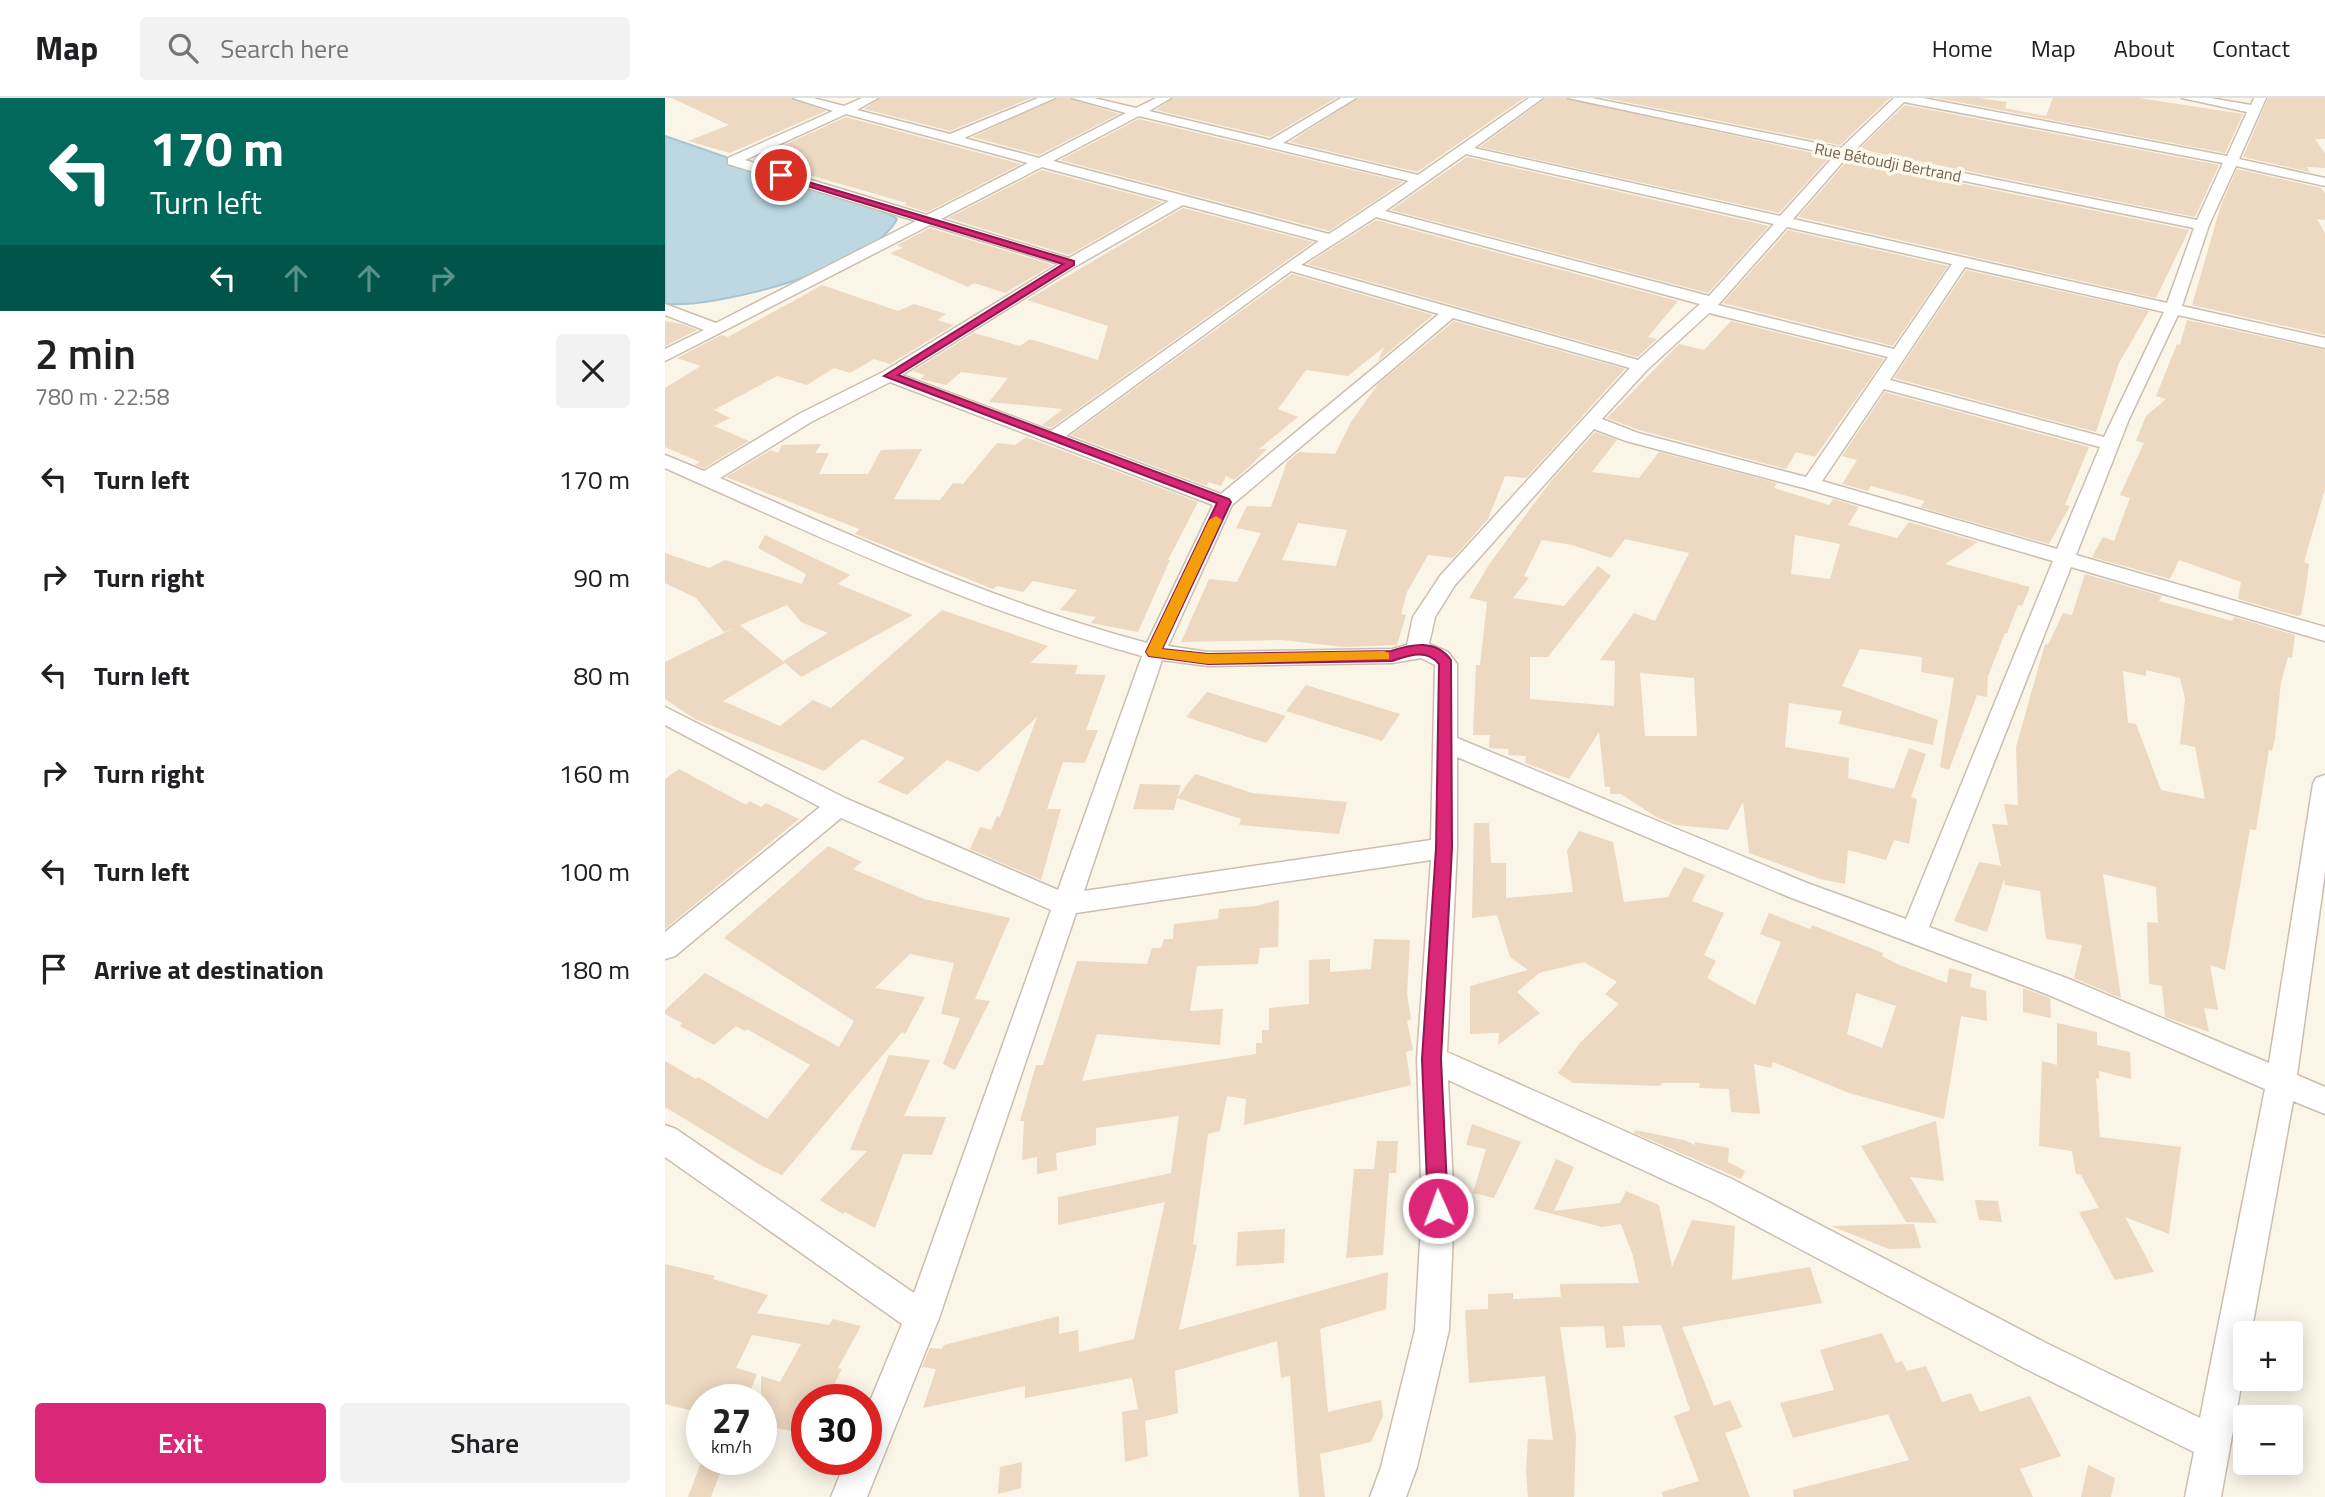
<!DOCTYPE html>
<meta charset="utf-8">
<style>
:root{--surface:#fff;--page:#f2f2f2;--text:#202124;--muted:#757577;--line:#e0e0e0;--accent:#db2777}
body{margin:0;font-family:"Titillium Web",sans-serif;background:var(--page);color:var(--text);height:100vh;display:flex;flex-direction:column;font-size:26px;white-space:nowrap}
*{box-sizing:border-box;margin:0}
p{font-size:23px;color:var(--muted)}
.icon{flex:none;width:38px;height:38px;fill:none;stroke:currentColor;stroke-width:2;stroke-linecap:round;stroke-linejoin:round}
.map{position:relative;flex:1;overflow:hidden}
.drawer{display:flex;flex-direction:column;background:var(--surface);width:665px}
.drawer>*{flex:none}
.guide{background:#00695c;color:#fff;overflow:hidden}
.buttons{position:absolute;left:1568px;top:1223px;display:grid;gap:14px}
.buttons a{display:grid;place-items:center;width:70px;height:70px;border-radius:7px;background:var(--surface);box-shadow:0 4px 18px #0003;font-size:35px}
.speed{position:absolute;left:21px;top:1286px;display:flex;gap:14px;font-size:35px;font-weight:700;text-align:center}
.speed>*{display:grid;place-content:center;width:91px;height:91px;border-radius:50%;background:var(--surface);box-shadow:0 4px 18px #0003;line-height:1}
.speed small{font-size:18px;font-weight:400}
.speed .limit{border:10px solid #d22;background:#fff;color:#111}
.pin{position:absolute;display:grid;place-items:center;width:60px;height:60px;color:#fff;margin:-30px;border:4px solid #fff;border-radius:50%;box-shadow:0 2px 7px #0007}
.me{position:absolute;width:77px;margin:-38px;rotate:358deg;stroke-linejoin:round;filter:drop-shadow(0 0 5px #0008)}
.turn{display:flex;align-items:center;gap:24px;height:147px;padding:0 35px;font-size:32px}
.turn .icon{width:91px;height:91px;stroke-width:2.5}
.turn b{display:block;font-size:49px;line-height:60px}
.lanes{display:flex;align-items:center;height:66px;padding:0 35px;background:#0003;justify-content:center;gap:35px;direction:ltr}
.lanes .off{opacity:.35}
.round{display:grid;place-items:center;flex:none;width:74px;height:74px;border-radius:7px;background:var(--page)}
.headline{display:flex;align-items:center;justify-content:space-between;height:119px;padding:0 35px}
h1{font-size:42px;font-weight:600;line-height:52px}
.button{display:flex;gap:14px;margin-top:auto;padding:14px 35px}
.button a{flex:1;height:80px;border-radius:7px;background:var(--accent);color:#fff;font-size:28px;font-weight:600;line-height:80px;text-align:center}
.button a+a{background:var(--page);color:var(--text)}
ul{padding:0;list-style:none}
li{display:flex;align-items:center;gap:21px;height:98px;padding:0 35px}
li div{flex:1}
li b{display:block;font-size:26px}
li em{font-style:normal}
header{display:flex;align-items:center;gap:42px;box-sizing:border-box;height:98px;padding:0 35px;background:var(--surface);border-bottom:2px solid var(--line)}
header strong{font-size:33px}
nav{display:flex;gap:38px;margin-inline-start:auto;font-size:24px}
.search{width:490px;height:63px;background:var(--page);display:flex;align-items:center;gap:18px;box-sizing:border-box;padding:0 24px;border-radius:7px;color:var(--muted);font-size:26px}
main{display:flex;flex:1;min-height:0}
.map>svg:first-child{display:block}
.water{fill:#bdd8e2;stroke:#a4c6d3;stroke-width:2}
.building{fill:#edd8c1;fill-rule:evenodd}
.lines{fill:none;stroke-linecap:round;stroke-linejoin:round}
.minor-casing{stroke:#cbbeae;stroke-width:3}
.minor{fill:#fff;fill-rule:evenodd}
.route{fill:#db2777;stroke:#8e194d;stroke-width:2}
.slow{fill:#f59e0b}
.labels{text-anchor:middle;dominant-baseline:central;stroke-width:7;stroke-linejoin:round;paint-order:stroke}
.far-street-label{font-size:16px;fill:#725f4e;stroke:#fdf9ed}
</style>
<header>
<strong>Map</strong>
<div class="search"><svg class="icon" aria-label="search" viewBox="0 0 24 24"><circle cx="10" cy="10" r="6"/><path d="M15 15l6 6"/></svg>Search here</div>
<nav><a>Home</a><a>Map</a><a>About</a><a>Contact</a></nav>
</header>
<main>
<section class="drawer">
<div class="guide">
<div class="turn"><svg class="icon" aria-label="left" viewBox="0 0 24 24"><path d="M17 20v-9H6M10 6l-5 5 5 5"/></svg><div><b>170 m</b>Turn left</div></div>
<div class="lanes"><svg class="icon" aria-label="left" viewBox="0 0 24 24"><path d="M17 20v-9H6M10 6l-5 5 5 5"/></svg><svg class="icon off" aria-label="ahead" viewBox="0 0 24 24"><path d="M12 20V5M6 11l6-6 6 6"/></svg><svg class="icon off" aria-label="ahead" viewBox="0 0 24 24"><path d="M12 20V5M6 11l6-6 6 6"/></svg><svg class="icon off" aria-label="right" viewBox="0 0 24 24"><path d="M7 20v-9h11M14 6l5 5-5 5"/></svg></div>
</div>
<div class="headline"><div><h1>2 min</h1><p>780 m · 22:58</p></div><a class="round"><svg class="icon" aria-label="close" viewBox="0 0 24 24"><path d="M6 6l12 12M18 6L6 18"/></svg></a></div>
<ul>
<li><svg class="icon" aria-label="left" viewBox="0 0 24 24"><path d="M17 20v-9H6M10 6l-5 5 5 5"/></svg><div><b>Turn left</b></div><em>170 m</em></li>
<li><svg class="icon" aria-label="right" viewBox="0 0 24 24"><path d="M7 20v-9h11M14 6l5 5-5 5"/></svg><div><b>Turn right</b></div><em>90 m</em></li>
<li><svg class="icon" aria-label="left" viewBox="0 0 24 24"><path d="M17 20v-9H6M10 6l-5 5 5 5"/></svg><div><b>Turn left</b></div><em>80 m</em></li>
<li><svg class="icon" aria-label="right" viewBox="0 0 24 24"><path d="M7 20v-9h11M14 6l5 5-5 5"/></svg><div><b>Turn right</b></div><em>160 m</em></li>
<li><svg class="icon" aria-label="left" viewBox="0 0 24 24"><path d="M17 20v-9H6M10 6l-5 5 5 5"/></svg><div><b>Turn left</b></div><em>100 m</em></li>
<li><svg class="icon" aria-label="arrive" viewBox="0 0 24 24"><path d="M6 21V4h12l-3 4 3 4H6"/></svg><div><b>Arrive at destination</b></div><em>180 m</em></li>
</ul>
<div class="button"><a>Exit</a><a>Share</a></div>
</section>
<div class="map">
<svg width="1660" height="1399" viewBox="0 0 1660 1399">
<rect width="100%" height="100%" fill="#faf5e7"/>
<!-- water -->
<path class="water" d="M0 38 61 59C75 81 197 95 232 121 206 171 53 210 0 206Z"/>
<!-- building -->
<g class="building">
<path d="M7 0H125L161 13 65 55 23 43 64 27Z"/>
<path d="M215 0H366L285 33 199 11Z"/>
<path d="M392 0H404L454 16 374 57 307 39Z"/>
<path d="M508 0H671L605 39 491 12Z"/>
<path d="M693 0H859L752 74 625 44Z"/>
<path d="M881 0H900L1165 59 1114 115 815 49Z"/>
<path d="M940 0H1225L1175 47Z"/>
<path d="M1272 0H1314L1342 4 1340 10 1381 18 1388 0H1474L1578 16 1560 55Z"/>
<path d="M1603 0H1660V41H1650L1660 55V70L1642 69 1645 74 1578 59Z"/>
<path d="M1240 7 1554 67 1530 119 1194 51Z"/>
<path d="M181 19 356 66 262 114 239 107 242 105 88 61Z"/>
<path d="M474 21 738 84 664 133 395 62Z"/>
<path d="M802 59 1104 128 1043 195 726 112Z"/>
<path d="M1183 62 1524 132 1491 200 1133 119Z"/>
<path d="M1572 71 1656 90 1660 95V122L1652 121 1660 135V237L1527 207 1556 107Z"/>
<path d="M377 72 497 104 404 157 283 120Z"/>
<path d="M518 110 648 144 386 330 377 327 398 311 324 304 343 280 296 274 281 287 255 281 260 277 248 273 309 235 355 248 365 241 433 262 443 228 362 202Z"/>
<path d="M711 122 1013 203 983 239 992 241 972 259 642 166Z"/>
<path d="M265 130 388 167 340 195 309 185 303 189 225 155 238 150 232 147Z"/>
<path d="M1123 132 1283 168 1228 248 1058 205Z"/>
<path d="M1301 172 1484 213 1454 265 1431 334 1229 280Z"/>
<path d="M627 176 768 217 713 263 719 249 683 278 641 272 613 311 633 319 594 351H602L585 368 569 382 561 378 556 388 543 384 542 388 406 337Z"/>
<path d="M157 187 233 213 249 206 281 216 272 222 289 227 225 266 209 261 185 275 169 270 142 287 112 278 49 312 65 320 49 328 84 343 39 370 30 367 35 364 0 349V290L36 268 12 260 56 237 63 239Z"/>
<path d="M1522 222 1660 252V391L1639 464 1644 466 1642 483 1636 517 1632 518 1573 501 1576 484 1514 462 1505 481 1427 459 1438 439 1449 443 1465 400 1455 397 1479 345 1471 343 1481 318 1501 301 1491 298 1512 246 1515 247Z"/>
<path d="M0 223 17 226 32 232 0 248Z"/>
<path d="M789 223 960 271 861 380 840 378 823 421 788 460 763 457 742 494 736 516 741 517 732 547 679 549 616 542 516 544 544 481 572 484 592 443 596 435 571 430 582 408 606 409 622 364 634 354 670 356 686 324 713 286ZM633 425 682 432 671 468 617 462Z"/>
<path d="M1066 223 1219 261 1150 359 1131 354 1121 371 974 332 942 320 1014 246 1039 252Z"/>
<path d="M1220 294 1424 349 1400 407 1405 408 1384 446 1255 409 1260 403 1206 388 1203 393 1177 386 1192 362 1177 358Z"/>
<path d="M930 334 952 342 927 374 974 380 994 354 1112 385 1109 390 1164 407 1168 401 1194 409 1183 427 1232 440 1244 424 1313 444 1280 466 1365 489 1357 508 1353 507 1342 535H1340L1323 578 1322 599 1312 597 1284 672 1275 669 1289 580 1256 574 1257 559 1195 551 1177 588 1273 622 1268 647 1174 626 1177 613 1124 605 1120 649 1184 660 1183 680 1229 691 1244 650 1261 656 1246 699 1252 701 1244 746 1229 742 1221 762 1183 752 1180 786 1155 781 1084 755 1078 704 1063 732 1011 727 991 719 956 696H945V689H940L934 634 904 681 860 665 861 658 843 657 844 651 824 650 825 637H808L811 567H815L822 504 804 500 825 465 886 383ZM1130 437 1175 446 1165 481 1126 476ZM960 441 1024 455 990 523 969 515 935 562 950 563 949 608 865 601V559H883L946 478 933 468 899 508 848 500 864 480 859 478 877 442 907 447 946 460ZM975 575 1029 580 1032 638H980Z"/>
<path d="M361 339 533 404 503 462H505L473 534 426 525 431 519 395 512 412 492 368 483 358 494 332 488 328 491 190 436 194 431 61 379 106 352 113 355 117 347 156 346 150 355H164L154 376H203L216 352 257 351 229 401 275 402 288 385 298 386 332 345 350 347Z"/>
<path d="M100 437 185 477 173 486 248 517 136 579 118 563 163 535 136 524 122 507 75 527 120 565 58 603 115 628 148 602 166 610 277 512 383 548 365 565 413 567 410 576 441 577 421 632H433L420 665 398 664 382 711H396L376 782 305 751 315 729 326 732 332 718 335 719 372 619 313 674 282 662 242 697 213 684 240 660 197 641 159 673 30 621 0 601V564L71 529 59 534 31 500 0 485V455L44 470 60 462 137 486 141 476 93 450Z"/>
<path d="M1420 476 1497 498 1494 503 1567 523 1569 519 1630 537 1627 560 1623 559 1616 584 1610 640 1607 653 1604 652 1591 732 1585 731 1560 872 1545 867 1553 912 1539 910 1544 934 1500 919 1497 888 1484 886 1482 824 1493 825 1491 789 1438 776 1456 900 1409 880 1417 847 1381 841 1375 793 1340 787 1339 781 1322 834 1289 823 1314 764 1336 768 1327 726 1343 727 1339 706 1353 707 1351 649 1380 546 1383 547 1398 515 1407 517ZM1481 572 1515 580 1520 601 1515 646 1530 649 1540 701 1496 692 1471 626 1463 625 1458 573 1481 578Z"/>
<path d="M641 587 735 616 717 643 621 613Z"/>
<path d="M542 594 621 618 601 645 521 619Z"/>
<path d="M14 671 81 707 85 703 96 709 101 705 134 721 0 831V681Z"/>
<path d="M530 676 587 695 682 704 674 736 574 727 576 721 512 700 509 712 468 711 475 686 516 687 512 700Z"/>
<path d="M809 725H824L826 765H841V800L908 794 902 753 914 733 948 744 959 804 1003 799 1019 769 1040 777 1027 803 1059 815 1039 857 1051 863 1042 880 1090 907 1116 844 1095 836 1104 815 1145 831 1147 827 1218 855 1217 858 1232 866 1282 885 1284 870 1307 876 1305 889 1321 893 1322 923 1296 918 1279 1021 1184 995 1108 964 1106 970 1089 966 1095 1016 1066 1014 1064 991 1034 990 1035 985H997L995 988 908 985 893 975 915 945 954 906 940 896 952 884 919 864 874 875 852 894 875 915 833 947 834 935 805 936V888L863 872 845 859 832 817 807 820ZM1191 895 1231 908 1217 950 1182 936Z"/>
<path d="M163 748 197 764 188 771 259 801 345 820 310 901 325 903 290 972 278 966 295 920 276 916 289 865 245 856 210 890 260 899 240 936 237 934 117 1077 97 1068 0 1009V963L31 981 33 979 102 1021 145 967 82 931 80 933 71 928 49 947 15 928 17 925 0 916V912L40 875 174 949 189 923 59 840Z"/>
<path d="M614 802 613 849 595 850 593 866 532 868 525 913 558 911 555 947 432 936 417 983 591 956V945H597V932H604V910L644 906V862L665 861V874L706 871 709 841 745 842 742 896 746 921 742 923 748 952 741 954 746 987 579 1027 581 1001 562 998 555 1033 543 1036 528 1146 532 1147 514 1232 723 1174 721 1211 655 1231 663 1314 716 1302 718 1318 706 1344 655 1356 660 1399H634L625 1278 616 1280 612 1243 510 1273 513 1315 480 1323 483 1358 460 1364 457 1314 473 1311 467 1280 360 1300V1288L258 1310 271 1271 257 1269 265 1250 277 1251 279 1247 394 1218V1236L413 1232 414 1254 469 1241 500 1104 393 1127V1099L506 1075 514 1018 431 1030V1047L391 1055 392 1072 372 1076V1059L357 1062 359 1023H355L371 967H378L412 863 482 866 487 850H496L499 841H508L509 826 553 821 554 811 591 808Z"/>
<path d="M1358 890 1385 900 1386 920 1358 914Z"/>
<path d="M1392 925 1432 934V947L1465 954 1466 981 1434 973V981L1431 980 1435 1039 1516 1049 1504 1136 1460 1119 1489 1174 1450 1182 1414 1114 1434 1110 1416 1077 1411 1076 1407 1053 1374 1048 1377 963 1392 967Z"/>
<path d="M224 957 265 962 239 1018 281 1019 267 1057 238 1056 210 1130 180 1114 178 1116 155 1102 202 1053 185 1052Z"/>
<path d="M1271 1023 1279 1083 1245 1079 1272 1125 1241 1124 1196 1048Z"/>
<path d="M807 1026 856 1044 829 1100 808 1095 821 1051 801 1047Z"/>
<path d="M970 1032 1019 1042 1030 1047V1044L1064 1050 1063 1064 1080 1073 1076 1081 969 1035Z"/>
<path d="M712 1043H733L731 1075H724L718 1157 681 1160 689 1071H709Z"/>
<path d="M891 1061 909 1069 889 1113 955 1105 961 1093 994 1107 1007 1169 1027 1122 1070 1128 1067 1182 1145 1169 1157 1205 1017 1229 1049 1308 1065 1302 1077 1329 1060 1335 1085 1399H998L997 1394 1034 1383 1009 1318 1025 1312 996 1227 958 1228 960 1249 941 1250 939 1228 895 1229 911 1338 909 1399H863L861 1373 863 1341 888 1342 880 1278 804 1285 800 1212 823 1211V1196L848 1195V1201L896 1199 895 1186 974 1185 968 1158 956 1126 937 1129 869 1111Z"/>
<path d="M1310 1102 1333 1103 1337 1124 1314 1122Z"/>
<path d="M1249 1126 1256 1150 1224 1151 1166 1128Z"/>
<path d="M620 1131 619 1165 571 1168 573 1134Z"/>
<path d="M0 1166 50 1178 48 1181 103 1197 92 1215 164 1227 168 1221 196 1228 173 1270 177 1271 161 1302H142V1335L96 1328V1278L115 1284 136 1246 87 1237 71 1270 92 1276 82 1302H37V1315L0 1306Z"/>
<path d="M1217 1235 1231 1265 1237 1263 1242 1273 1261 1268 1277 1304 1306 1295 1315 1314 1365 1298 1396 1358 1355 1371 1368 1399H1129L1128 1392 1244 1362 1223 1316 1128 1340 1115 1305 1169 1292 1155 1252Z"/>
<path d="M37 1362H60L46 1399H23Z"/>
<path d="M357 1364 356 1390 333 1396 335 1369Z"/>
<path d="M1423 1367 1450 1380 1446 1399H1416Z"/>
</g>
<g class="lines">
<!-- minor casing -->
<g class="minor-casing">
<path id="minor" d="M128 0H148L179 8 197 0H213L192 12 285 36 373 0H390L299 40 374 60 461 15 407 0H429L471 10 491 0H506L484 13 605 42 676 0H691L618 45 753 77 864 0H878L809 50 1115 118 1170 57 903 0H927L1176 50 1229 0H1258L1562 58 1582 14 1517 0H1545L1586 7 1589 0H1601L1574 61 1660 80V88L1571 68 1544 127 1517 208 1660 240V250L1513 217 1464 321 1411 457 1660 529V543L1406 469 1264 829 1404 881 1604 965 1648 686 1651 680 1660 677V774L1632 977 1660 989V1016L1628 1003 1586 1236H1580V1266L1556 1399H1520L1529 1354 1359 1270 1045 1103 783 982 789 1110 784 1232 752 1369 741 1399H705L716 1369 750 1232 757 1110 752 961 766 762 411 815 274 1220 202 1399H166L181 1362H201V1313L237 1226 0 1059V1027L11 1031 249 1195 386 812 176 720 10 858 0 861V834L155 709 0 627V609L182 701 393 792 477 558C312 513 155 439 0 370V357L39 373 134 316 218 274 394 166 265 127 0 263V251L39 232 0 217V206L51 225 251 123 63 66V60L168 13ZM1239 4 1558 65 1532 122 1189 53ZM181 16 363 65 262 117 80 62ZM474 18 744 83 664 136 388 63ZM801 56 1109 126 1044 198 720 113ZM1182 59 1529 130 1502 205 1128 121ZM377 69 504 103 404 160 276 121ZM518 107 654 143 386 333 237 277 411 168ZM711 119 1035 206 973 262 636 167ZM1122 129 1287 166 1229 251 1053 207ZM1300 169 1499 214 1439 339 1225 282ZM626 173 774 216 556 396 401 338ZM1044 215 1223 259 1141 379 973 335 937 321 982 272ZM788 220 965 270 775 478 748 519 742 547 727 551 543 554 503 548 567 407ZM225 284 548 407 482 545C335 506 194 441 55 380L146 324ZM1219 291 1435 349 1392 451 1157 383ZM929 331 961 343 1139 390 1388 463 1241 821 1142 785 792 640V566L783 554 764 546 770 519 790 487ZM756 560 770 567 766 742 419 793 497 562 543 568 727 565ZM792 659 1124 799 1384 897 1600 991 1535 1320 1383 1246 1067 1081 782 954 792 750Z"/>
</g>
<!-- minor -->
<use href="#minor" class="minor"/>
</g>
<!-- route -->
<path class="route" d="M113 75 409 163V167L233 277 564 401 566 404 497 551 543 556 726 553C747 546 771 541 786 562L787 750 776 961 783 1110 780 1117 773 1120 766 1117 763 1110 757 961 771 750 774 566C761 550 743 558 727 563L543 566 484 558 481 554 552 405 219 278 398 166 113 79Z"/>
<!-- slow -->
<path class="slow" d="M551 418 557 422 497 551 543 556 719 553 724 555V561L543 566 484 558 481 554 544 422Z"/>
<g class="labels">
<!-- far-street labels -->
<g class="far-street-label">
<text transform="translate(1223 64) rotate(11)">Rue Bétoudji Bertrand</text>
</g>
</g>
</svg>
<div class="buttons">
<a>+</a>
<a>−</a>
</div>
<div class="speed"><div>27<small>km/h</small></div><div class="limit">30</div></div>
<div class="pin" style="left:116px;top:77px;background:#d93025"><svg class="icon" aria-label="arrive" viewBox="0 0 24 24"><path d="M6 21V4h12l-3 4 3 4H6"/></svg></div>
<svg class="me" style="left:773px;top:1110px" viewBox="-20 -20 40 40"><circle r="17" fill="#db2777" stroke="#fff" stroke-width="3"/><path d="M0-11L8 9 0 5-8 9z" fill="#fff"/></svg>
</div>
</main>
